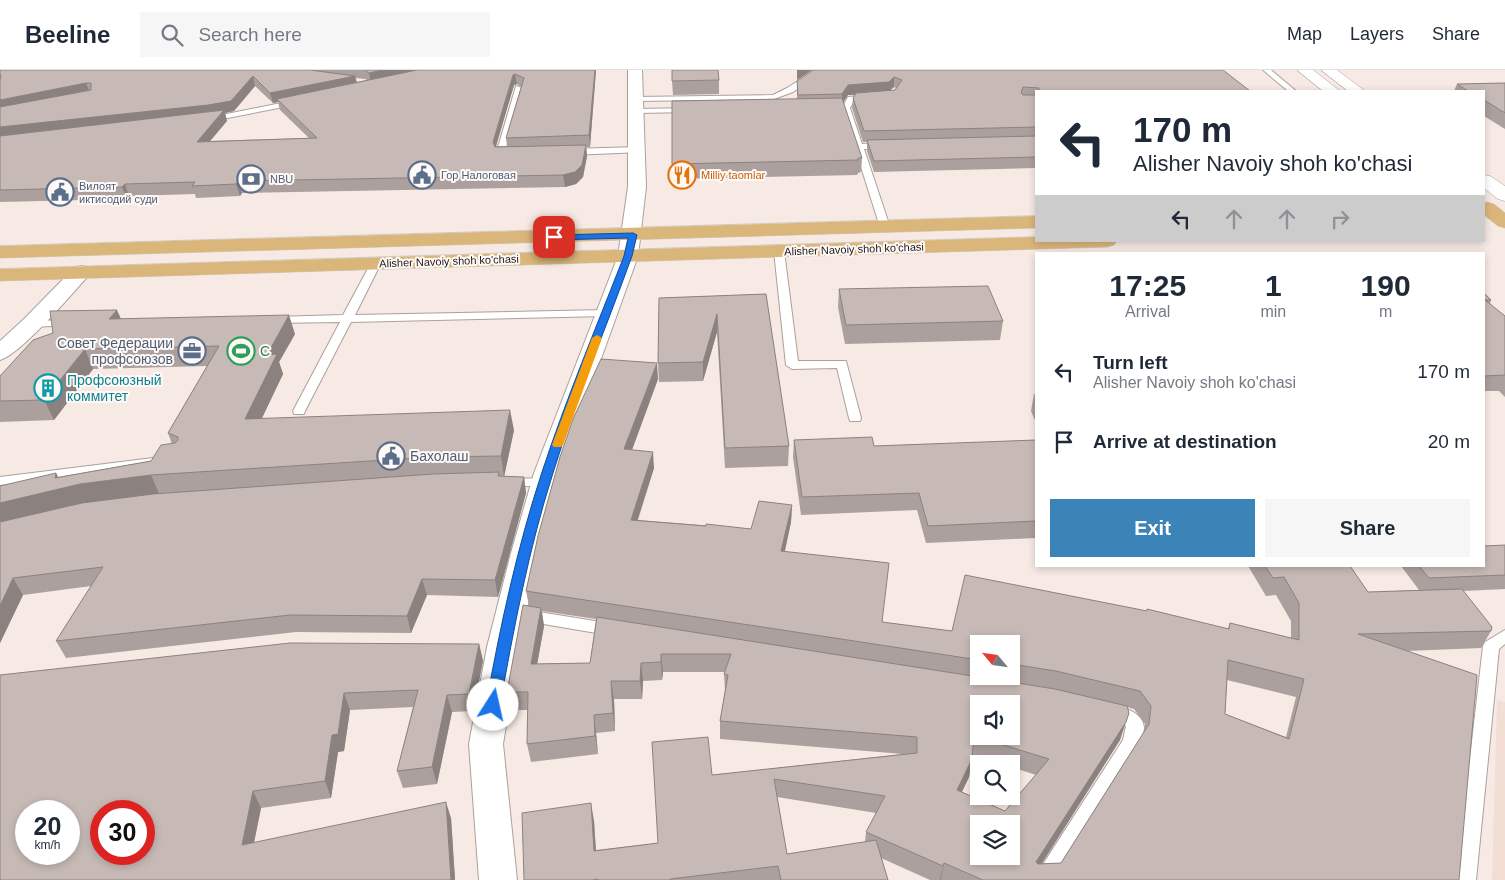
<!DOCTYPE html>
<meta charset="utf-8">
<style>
:root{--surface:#fff;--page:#f6f6f7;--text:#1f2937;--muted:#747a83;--line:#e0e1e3;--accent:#3a84b7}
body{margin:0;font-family:Arial,sans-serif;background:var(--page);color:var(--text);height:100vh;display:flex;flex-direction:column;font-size:19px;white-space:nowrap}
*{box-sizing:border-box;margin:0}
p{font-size:16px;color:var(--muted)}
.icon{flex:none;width:28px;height:28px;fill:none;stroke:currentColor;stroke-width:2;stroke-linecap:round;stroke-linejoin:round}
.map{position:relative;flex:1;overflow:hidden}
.drawer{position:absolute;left:1035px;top:182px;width:450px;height:315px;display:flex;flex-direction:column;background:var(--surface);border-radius:0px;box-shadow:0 2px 8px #0003}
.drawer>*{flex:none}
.top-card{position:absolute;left:1035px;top:20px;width:450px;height:152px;border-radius:0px;box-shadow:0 2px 8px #0003;background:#fff;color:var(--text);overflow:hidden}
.needle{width:32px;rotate:299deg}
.controls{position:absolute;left:970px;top:565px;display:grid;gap:10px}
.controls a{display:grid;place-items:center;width:50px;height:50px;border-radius:0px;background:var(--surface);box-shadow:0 2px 8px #0003;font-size:25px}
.speed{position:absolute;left:15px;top:730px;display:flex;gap:10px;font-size:25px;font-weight:700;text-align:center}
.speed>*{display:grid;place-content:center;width:65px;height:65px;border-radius:50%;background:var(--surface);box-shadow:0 2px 8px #0003;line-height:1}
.speed small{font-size:12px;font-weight:400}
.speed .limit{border:8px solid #d22;background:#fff;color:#111}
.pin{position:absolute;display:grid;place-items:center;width:42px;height:42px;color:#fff;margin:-21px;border-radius:10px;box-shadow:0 2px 8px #0006}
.me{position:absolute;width:55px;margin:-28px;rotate:10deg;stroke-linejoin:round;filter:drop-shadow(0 0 4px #0008)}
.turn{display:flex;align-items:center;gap:18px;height:105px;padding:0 15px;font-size:22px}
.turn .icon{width:65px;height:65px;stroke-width:2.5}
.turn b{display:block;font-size:35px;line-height:42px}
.lanes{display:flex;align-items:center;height:48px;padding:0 15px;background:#0003;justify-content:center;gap:25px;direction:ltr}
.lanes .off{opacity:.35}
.eta{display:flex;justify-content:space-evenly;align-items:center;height:85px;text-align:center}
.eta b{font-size:30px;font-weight:600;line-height:35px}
.primary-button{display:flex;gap:10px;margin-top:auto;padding:10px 15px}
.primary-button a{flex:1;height:58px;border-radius:0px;background:var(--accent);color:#fff;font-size:20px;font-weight:600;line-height:58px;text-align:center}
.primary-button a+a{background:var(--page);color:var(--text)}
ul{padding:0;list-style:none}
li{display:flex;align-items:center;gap:15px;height:70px;padding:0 15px}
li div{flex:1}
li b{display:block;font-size:19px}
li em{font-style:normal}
header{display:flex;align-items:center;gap:30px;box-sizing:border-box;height:70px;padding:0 25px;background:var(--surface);border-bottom:1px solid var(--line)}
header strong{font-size:24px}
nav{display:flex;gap:28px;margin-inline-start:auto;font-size:18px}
.search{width:350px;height:45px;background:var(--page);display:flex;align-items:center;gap:12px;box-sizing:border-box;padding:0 18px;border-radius:0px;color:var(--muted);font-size:19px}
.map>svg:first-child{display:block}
.built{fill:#f3ded5}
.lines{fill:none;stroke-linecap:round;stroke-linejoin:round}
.lane-casing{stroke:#aca09b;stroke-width:2}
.street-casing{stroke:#aca09b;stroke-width:2}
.secondary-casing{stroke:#aca09b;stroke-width:1}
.primary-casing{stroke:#cecccc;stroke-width:1}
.lane{fill:#fff;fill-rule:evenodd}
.street{fill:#fff;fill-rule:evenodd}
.secondary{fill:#fff;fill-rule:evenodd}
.primary{fill:#dbb67a;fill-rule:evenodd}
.wall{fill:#aba09d;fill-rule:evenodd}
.shaded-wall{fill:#8b827f}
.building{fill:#c7bab6;stroke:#8b827f;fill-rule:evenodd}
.route{fill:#1a73e8;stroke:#114b97}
.slow{fill:#f59e0b}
.labels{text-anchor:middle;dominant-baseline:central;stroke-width:4;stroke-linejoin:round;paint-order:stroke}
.far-service-label{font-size:11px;fill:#4e5e75;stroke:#fef9f7;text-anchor:start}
.far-food-label{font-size:11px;fill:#c56008;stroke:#fef9f7;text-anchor:start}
.far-street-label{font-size:11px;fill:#1e1917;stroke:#fef9f7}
.service-label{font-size:14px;fill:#4e5e75;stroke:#fef9f7;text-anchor:end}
.leisure-label{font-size:14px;fill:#27864d;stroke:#fef9f7;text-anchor:start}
.culture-label{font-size:14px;fill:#0d838f;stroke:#fef9f7;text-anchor:start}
</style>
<header>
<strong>Beeline</strong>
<div class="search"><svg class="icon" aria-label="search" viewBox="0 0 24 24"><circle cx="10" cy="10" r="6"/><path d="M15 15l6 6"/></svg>Search here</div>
<nav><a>Map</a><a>Layers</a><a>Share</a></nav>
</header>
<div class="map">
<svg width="1505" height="810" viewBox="0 0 1505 810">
<rect width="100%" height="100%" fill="#f7eae4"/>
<!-- built -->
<path class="built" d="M1497 630 1505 632V810H1492Z"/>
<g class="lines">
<!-- lane casing -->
<g class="lane-casing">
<g id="lane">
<path d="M1263 0H1271L1296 21H1288Z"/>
<path d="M809 4 816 6 793 22 774 29 636 31 632 29 636 27 773 25 787 18Z"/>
<path d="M516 16 523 18 505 81 515 84 511 87 497 86 496 84Z"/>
<path d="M871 25 875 27 874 29 854 31 850 38 862 74 885 73 889 76 885 79H864L890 157 885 160 880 157 843 40H827L823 38 827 36H843L848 27Z"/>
<path d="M296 30 300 32 299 34 207 52 203 50 207 48Z"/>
<path d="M691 38H694V42L637 43 633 41 637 39Z"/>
<path d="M639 77 643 80 642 82 570 85 566 82 570 79Z"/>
<path d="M779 178 784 181 798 291H846L861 348 860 351H850L849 348 837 298 792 299 786 295 774 181Z"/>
<path d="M376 190 381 193 355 245 606 240 612 243 606 246 351 252 305 341 304 344H294L293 341 340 252 273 253 267 250 273 247 343 245 371 193Z"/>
<path d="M69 250 73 251 75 253 73 255 32 257 26 254 32 251Z"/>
<path d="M153 388 160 392 158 395 0 415V407Z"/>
<path d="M545 408 550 409 552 412 550 415 507 417 502 416 500 413 502 410 507 409Z"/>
<path d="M526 540 614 554 620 556 622 560 620 564 614 566 520 550 518 546 520 542Z"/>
<path d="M1505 560V574L1499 579 1476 810H1456L1483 576 1485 572Z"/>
<path d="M1111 634C1123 638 1142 641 1144 657 1146 675 1069 788 1054 810H1033L1123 670 1126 656 1117 650 1105 646 1102 641 1105 636Z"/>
</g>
</g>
<!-- street casing -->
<g class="street-casing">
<g id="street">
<path d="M628 0H642L646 117 638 186 560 403 539 483 519 577 503 674 517 810H479L469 674 487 577 511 483 534 403 618 186 628 117Z"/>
<path d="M81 196 88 198 91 202 88 206C71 225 21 284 0 290V271L24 249 74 198Z"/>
</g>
</g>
<!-- secondary casing -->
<g class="secondary-casing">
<g id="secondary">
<path d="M1297 0H1313L1340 21H1323Z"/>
<path d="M1321 0H1337L1365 21H1348Z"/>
<path d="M1484 105 1490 106 1505 116V131L1498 129 1484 118Z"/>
</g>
</g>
<!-- primary casing -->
<g class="primary-casing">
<g id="primary">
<path d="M1487 132 1494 134 1505 143V158L1498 156 1484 145V133Z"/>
<path d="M1036 146V158L0 188V176Z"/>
<path d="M1036 167V171H1117L1114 175 1107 177 0 211V199Z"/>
</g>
</g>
<!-- lane -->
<use href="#lane" class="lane"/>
<!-- street -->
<use href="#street" class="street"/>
<!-- secondary -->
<use href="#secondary" class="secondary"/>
<!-- primary -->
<use href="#primary" class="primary"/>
</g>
<!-- wall -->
<g class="wall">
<path d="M0 0H596L590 77H586L587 86 583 107 576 114 565 117 242 123 240 126 196 128 195 124 129 126 127 129 0 132ZM356 8 365 9 367 10 357 12ZM517 14 521 17 506 68 507 76H496L514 15ZM255 16 273 33 278 32 280 40 309 68 210 71 227 51 225 43 234 41Z"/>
<path d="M813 0 1250 21H1036V98L874 102 867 81V72H863L852 38 853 28 855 25H848L843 32 862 88 861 102 858 103 857 105 672 109V94L797 29V11ZM894 17 896 18 895 20H890Z"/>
<path d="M719 10V24L673 25 672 11Z"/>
<path d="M1505 13V59L1484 46V21H1454L1457 14Z"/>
<path d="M839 219 1003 251 1000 270 845 274 838 237Z"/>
<path d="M1484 223 1491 230 1490 234 1505 246V327L1499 321H1484Z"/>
<path d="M766 224 789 376 788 396 725 398 717 262 703 311 659 312 658 293 659 228Z"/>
<path d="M121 249 295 264 279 292 283 304 262 348 514 360 504 407H524L526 423 498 527 427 525 411 563 296 562 66 588 56 571 91 516 23 525 0 573V452L56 403 58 407 151 391 172 374 168 363 207 296 93 299 54 350 0 352V306L53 263Z"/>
<path d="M658 309 632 380 654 398 638 450 751 459 792 435 791 452 785 481 882 552 952 561 1228 558 1230 553 1291 568V551L1276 525 1266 526 1248 496H1350L1368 522 1419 520 1401 496H1484L1505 475V519L1463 521 1491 561 1481 578 1406 581 1459 810H930L881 788 888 810H524L594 751 596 780 658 773 712 705 903 684 720 669V651L725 620 724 604 725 602H663L662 610 643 611 642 629H614L615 661 596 663 598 684 531 692 527 674 528 640H510L507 622 529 536 526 521ZM542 541 596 549 590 593 537 594 544 556ZM979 574H1011V606H979ZM1227 610 1296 627 1286 667 1225 644ZM1127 637 1134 639 1145 654 1144 662 1061 793 1042 794 1120 670ZM973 685 1001 694H1011V697L1036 705 1005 741 962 722 969 707ZM777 727 876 743 866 762 865 772 787 784Z"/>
<path d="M1034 324H1036V353L1031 341Z"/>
<path d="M794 370 874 376 1036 370V468L926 473 917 440 801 445 793 387Z"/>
<path d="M479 574 483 591 473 641 452 642 437 714 403 718 397 701 413 637 350 640 344 681 338 682 331 728 261 738 254 773 451 748 455 810H0V605Z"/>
</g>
<!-- shaded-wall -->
<g class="shaded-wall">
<path d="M383 0H434L371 13 369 3Z"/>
<path d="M595 0H596L590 77 589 65Z"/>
<path d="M797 0H812L797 10Z"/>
<path d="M515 4 517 14 514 15 494 83 493 72 513 5Z"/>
<path d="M253 6 255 16 234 41 225 43 227 51 200 83 0 68V57Z"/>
<path d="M355 6 357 16 277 29 278 32 273 33 270 23Z"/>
<path d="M894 7V17L888 22 848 25 842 34V24L848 15Z"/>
<path d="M86 13 90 23 0 41V30Z"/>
<path d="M586 75 587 86 583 107 576 114 565 117 563 105Z"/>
<path d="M238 111 242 123 240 126 236 114Z"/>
<path d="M125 114 129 126 127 129 122 117Z"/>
<path d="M117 240 125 258 109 249Z"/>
<path d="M717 244V262L703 311V292Z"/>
<path d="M289 245 295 264 279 292 283 304 252 369 245 349 267 285Z"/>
<path d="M85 279 93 299 54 350 44 330Z"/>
<path d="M657 293 658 309 626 396 624 379Z"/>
<path d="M510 340 514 360 504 407 501 386Z"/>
<path d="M653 382 654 398 632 467 631 450Z"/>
<path d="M56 403 63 418 80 414 151 405 160 426 3 456 0 451V433L55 408Z"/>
<path d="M524 407 526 423 498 527 495 510Z"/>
<path d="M792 435 791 452 781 498V481Z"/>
<path d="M13 508 23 525 0 573V536Z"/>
<path d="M422 509 427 525 411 563 407 546Z"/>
<path d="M541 538 544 556 534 612 531 594Z"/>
<path d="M479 574 483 591 473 641 469 624Z"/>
<path d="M661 584 663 602 662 610 661 592Z"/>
<path d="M641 593 643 611 642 629 640 611Z"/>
<path d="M611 611 614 629 615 661 613 643Z"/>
<path d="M344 623 350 640 344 681 338 682 331 728 325 711 332 665Z"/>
<path d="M447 625 452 642 437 714 432 697Z"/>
<path d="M1129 643 1120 670 1031 810 1036 792Z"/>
<path d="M594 645 596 663 598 684 595 666Z"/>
<path d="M972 689 969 707 954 738 957 720Z"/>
<path d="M253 721 261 738 250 792 242 775Z"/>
<path d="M446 732 451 748 455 810H451Z"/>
<path d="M591 733 594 751 597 798 594 781Z"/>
<path d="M944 793 941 810H940L943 796Z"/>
</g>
<!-- building -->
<g class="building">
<path d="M0 0H310L355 6 270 23 253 6 231 31 208 35 0 57V37L91 20V13H86L0 30V10L1 5H0Z"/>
<path d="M365 0H383L369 3Z"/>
<path d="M417 0H595L589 65 506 68 524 8 515 4 513 5 493 72 495 77 586 75 582 95 575 102 563 105 238 111 236 114 192 116 195 112 125 114 122 117 0 120V66L224 40 197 72 317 68 277 29Z"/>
<path d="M672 0H718L719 10 672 11Z"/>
<path d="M813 0H1223L1250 21H1039V18L1023 17 1021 23 1023 25H1036V57L864 61 853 28 856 23 895 20 902 10 894 7 889 12 848 15 842 24 798 25 797 11Z"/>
<path d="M1505 13V43L1484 30V21H1468L1457 14Z"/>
<path d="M842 28 862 88H858V90L672 94V31Z"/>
<path d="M1036 66V87L874 91 867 70Z"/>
<path d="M988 216 1003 251 846 255 839 219Z"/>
<path d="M1484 223 1491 230H1485L1505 246V305L1484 306Z"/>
<path d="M766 224 789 376 725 378 717 244 703 292 658 293 659 228Z"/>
<path d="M117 240 109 249 289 245 267 285 277 284 245 349 510 340 501 386 432 387 151 405 80 414 0 433V416L56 403 55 408 151 391 161 375 175 373 178 370V367L168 363 219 276 85 279 44 330 0 331V306L33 270 53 263 50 241Z"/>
<path d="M601 289 657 293 624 379 653 382 631 450 706 456V454L751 459 759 431 792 435 781 481 889 493 882 552 952 561 965 505 1147 541V539L1229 559 1230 553 1299 570V533L1284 507 1273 508 1265 496H1350L1368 522 1462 519 1492 557 1491 561 1358 564 1477 605 1459 810H983L944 793 943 796 866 762 885 726 774 709 787 784 876 770 888 810H781L778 796 670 809V810H598V809L592 810H524L522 743 591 733 594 781 658 773 652 672 708 667 712 705 917 683V667L720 651 728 605 724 604 731 584H661V592L641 593 640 611H611L613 643 594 645 595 666 527 674 528 622H507L523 535 541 538 531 594 590 593 597 547 1055 619 1127 636 1129 643 1126 652 1036 792 1038 794 1061 793 1149 654 1151 636 1140 621 1056 601 1011 594V574H979V590L526 521 538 466 560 387 573 349ZM1228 590 1304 609 1289 669 1225 644ZM979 634H1011V666H979ZM974 666 1049 689 1005 741 957 720 972 689ZM979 754H1011V786H979Z"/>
<path d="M872 367 874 376 1036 370V451L928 456 919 423 802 427 794 370Z"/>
<path d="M499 402 498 406 524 407 495 510 422 509 407 546 290 545 56 571 103 497 13 508 0 536V452L82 433 153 424 433 404Z"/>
<path d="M1505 475V505L1429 508 1419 496H1484V476Z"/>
<path d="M290 573 479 574 469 624 447 625 432 697 397 701 418 620 344 623 338 664 332 665 325 711 253 721 242 775 446 732 451 810H0V605ZM26 741H69V784H26ZM101 741H144V784H101Z"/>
</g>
<!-- route -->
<path class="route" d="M633 163 637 165 632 186C606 258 576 329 553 403 529 478 514 557 500 635L498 639 493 641 488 639 486 635C500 557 517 478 542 402 566 329 596 258 624 186L628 168 554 170 550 167 554 165Z"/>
<!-- slow -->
<path class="slow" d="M597 265 602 268 563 375 561 377H554L552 375 592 268Z"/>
<!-- icons -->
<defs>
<g id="civic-ring" transform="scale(1.4375)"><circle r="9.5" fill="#fef9f7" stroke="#5c6f8a" stroke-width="1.5"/><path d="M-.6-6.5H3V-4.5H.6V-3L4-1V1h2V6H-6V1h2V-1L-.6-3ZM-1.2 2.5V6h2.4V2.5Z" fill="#5c6f8a"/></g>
<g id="restaurant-ring" transform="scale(1.4375)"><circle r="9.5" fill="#fef9f7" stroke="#e8710a" stroke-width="1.5"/><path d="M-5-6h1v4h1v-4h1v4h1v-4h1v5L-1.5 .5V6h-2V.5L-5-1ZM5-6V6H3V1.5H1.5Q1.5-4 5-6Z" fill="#e8710a"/></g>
<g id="bank-ring" transform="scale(1.4375)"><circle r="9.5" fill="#fef9f7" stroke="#5c6f8a" stroke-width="1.5"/><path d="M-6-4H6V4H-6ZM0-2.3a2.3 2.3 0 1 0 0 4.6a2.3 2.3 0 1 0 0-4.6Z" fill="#5c6f8a"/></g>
<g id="office-ring" transform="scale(1.4375)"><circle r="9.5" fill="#fef9f7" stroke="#5c6f8a" stroke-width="1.5"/><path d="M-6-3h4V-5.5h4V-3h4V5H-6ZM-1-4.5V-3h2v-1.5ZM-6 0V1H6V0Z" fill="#5c6f8a"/></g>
<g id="stadium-ring" transform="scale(1.4375)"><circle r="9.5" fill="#fef9f7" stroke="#2e9e5b" stroke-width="1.5"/><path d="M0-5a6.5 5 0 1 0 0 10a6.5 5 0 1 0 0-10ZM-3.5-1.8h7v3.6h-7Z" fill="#2e9e5b"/></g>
<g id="building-ring" transform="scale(1.4375)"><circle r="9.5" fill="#fef9f7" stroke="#0f9aa8" stroke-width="1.5"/><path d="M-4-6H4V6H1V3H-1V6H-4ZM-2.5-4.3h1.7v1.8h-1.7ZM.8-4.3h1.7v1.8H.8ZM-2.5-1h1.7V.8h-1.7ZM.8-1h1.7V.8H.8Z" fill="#0f9aa8"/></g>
</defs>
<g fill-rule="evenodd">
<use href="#civic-ring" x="422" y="105"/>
<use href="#restaurant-ring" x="682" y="105"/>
<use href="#bank-ring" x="251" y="109"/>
<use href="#civic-ring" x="60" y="122"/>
<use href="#office-ring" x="192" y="281"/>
<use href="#stadium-ring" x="241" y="281"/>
<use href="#building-ring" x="48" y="318"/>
<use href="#civic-ring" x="391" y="386"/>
</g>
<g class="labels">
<!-- far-service labels -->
<g class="far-service-label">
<text x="441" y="105">Гор Налоговая</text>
<text x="270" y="109">NBU</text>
<text x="79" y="116">Вилоят<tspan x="79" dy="13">иктисодий суди</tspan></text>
</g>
<!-- far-food labels -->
<g class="far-food-label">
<text x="701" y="105">Milliy taomlar</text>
</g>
<!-- far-street labels -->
<g class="far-street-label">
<text transform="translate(854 179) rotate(-2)">Alisher Navoiy shoh ko'chasi</text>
<text transform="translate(449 191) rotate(-2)">Alisher Navoiy shoh ko'chasi</text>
</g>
<!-- service labels -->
<g class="service-label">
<text x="173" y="273">Совет Федерации<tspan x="173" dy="16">профсоюзов</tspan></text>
<text x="410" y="386" text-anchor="start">Бахолаш</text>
</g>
<!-- leisure labels -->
<g class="leisure-label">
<text x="260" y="281">С</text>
</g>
<!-- culture labels -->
<g class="culture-label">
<text x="67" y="310">Профсоюзный<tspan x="67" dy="16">коммитет</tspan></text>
</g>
</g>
</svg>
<div class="controls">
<a><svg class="needle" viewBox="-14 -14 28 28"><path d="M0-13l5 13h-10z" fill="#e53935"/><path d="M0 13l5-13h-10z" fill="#747a83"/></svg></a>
<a><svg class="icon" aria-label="sound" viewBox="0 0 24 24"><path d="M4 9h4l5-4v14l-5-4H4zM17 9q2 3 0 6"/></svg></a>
<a><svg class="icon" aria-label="search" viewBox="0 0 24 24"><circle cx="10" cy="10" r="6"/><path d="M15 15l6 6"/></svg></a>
<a><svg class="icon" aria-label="layers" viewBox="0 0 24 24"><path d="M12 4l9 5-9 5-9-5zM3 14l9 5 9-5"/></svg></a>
</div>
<div class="speed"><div>20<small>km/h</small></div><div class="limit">30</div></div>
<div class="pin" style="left:554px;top:167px;background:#d93025"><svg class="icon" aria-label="arrive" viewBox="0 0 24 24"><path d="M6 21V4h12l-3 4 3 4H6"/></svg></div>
<svg class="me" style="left:493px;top:635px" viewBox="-20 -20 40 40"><circle r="19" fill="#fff"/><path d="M0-13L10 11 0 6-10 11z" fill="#1a73e8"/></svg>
<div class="top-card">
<div class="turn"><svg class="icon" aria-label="left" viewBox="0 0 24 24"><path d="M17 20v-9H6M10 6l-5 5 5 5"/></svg><div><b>170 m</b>Alisher Navoiy shoh ko'chasi</div></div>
<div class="lanes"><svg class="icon" aria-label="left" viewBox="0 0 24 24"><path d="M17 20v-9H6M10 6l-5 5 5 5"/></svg><svg class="icon off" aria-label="ahead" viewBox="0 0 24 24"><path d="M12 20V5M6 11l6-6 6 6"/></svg><svg class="icon off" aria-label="ahead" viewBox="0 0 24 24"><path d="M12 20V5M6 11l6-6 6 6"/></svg><svg class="icon off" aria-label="right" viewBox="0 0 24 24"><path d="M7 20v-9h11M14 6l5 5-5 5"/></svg></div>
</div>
<section class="drawer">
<div class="eta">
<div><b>17:25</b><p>Arrival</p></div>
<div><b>1</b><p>min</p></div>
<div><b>190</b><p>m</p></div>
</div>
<ul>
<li><svg class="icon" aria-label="left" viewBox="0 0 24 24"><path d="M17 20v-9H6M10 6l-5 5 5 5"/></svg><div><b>Turn left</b><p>Alisher Navoiy shoh ko'chasi</p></div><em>170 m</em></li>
<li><svg class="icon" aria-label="arrive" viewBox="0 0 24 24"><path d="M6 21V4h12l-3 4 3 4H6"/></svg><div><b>Arrive at destination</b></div><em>20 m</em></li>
</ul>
<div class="primary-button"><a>Exit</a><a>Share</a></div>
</section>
</div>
